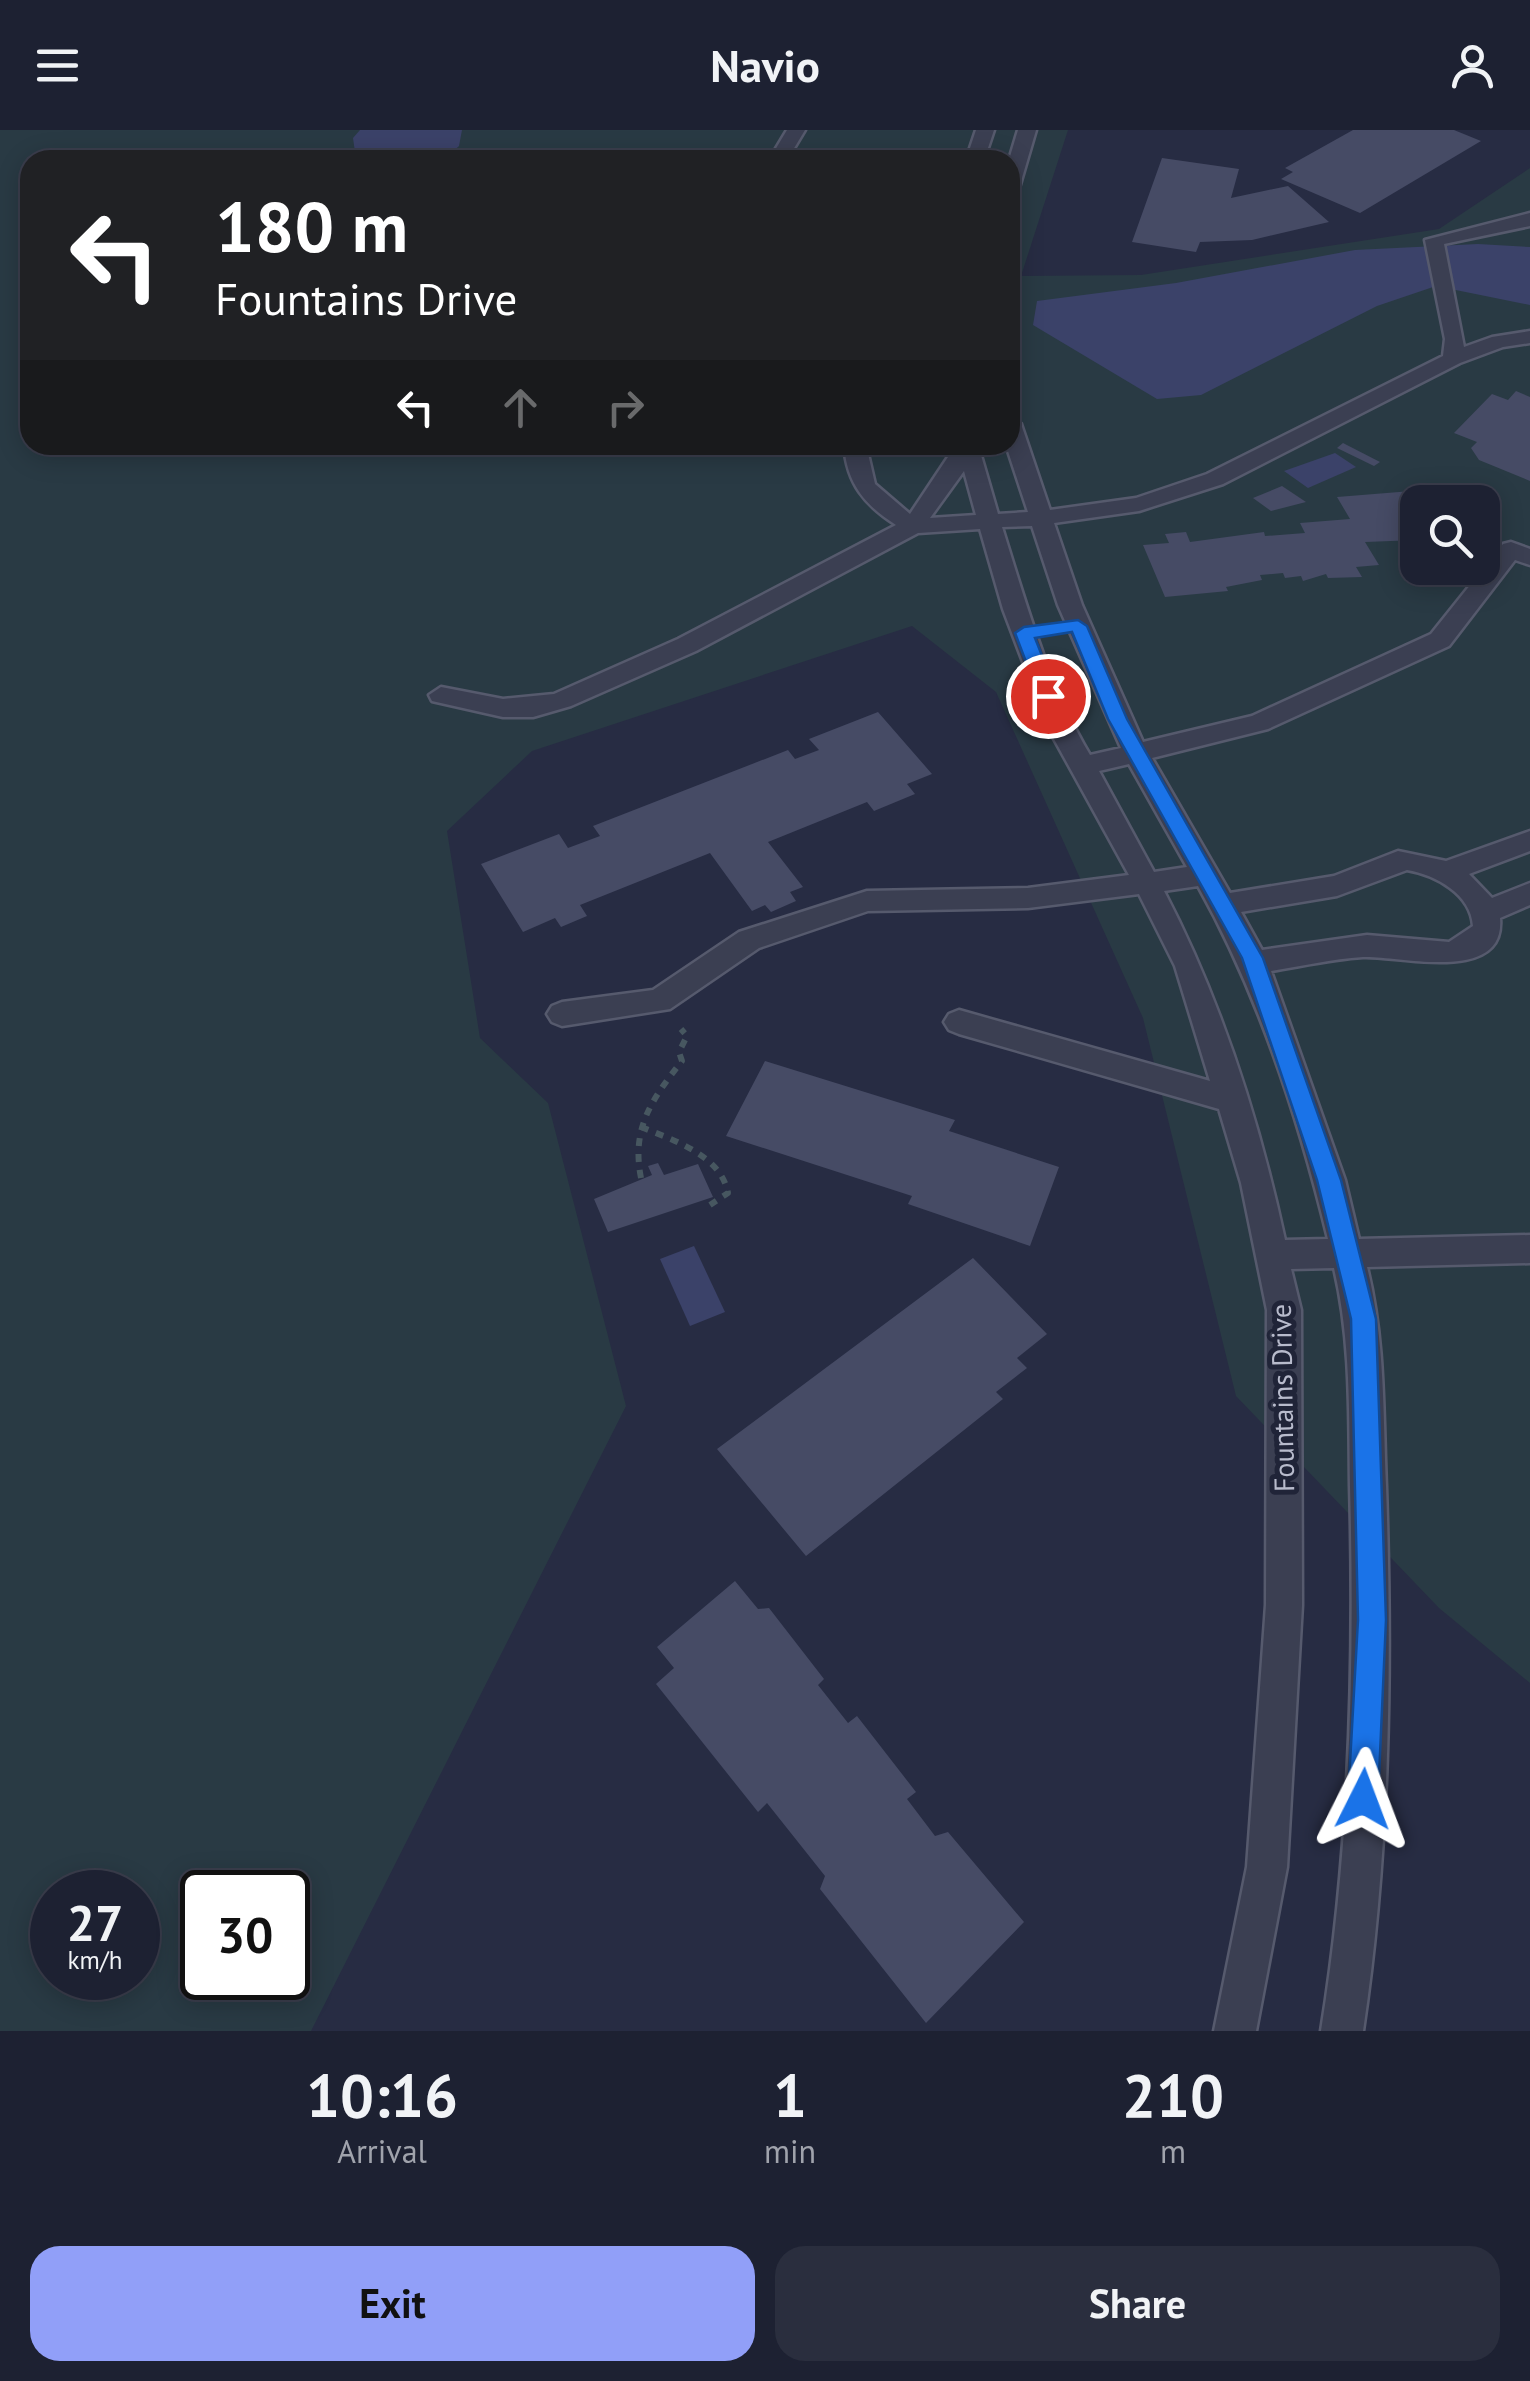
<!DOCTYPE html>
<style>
:root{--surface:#1d2132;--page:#2a2e3e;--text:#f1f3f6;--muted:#a0a3ac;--line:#3b3e4d;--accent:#919ff8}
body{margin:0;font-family:"PT Sans",sans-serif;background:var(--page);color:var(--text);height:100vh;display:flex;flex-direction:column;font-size:38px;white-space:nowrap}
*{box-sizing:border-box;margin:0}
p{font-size:32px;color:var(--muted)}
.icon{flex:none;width:55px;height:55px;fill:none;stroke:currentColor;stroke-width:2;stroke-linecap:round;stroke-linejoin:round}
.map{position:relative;height:1901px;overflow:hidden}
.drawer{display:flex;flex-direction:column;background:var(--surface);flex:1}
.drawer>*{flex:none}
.hud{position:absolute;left:20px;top:20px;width:1000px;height:305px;border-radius:30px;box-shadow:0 5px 25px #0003,0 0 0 2px var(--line);background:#202124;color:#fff;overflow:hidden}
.controls{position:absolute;left:1400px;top:355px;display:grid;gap:20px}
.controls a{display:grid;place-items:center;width:100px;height:100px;border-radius:20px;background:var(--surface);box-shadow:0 5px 25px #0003,0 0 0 2px var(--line);font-size:50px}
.speed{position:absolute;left:30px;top:1740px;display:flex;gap:20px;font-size:50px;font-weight:700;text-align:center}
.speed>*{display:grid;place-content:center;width:130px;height:130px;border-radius:50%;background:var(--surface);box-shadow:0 5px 25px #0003,0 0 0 2px var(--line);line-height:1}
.speed small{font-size:25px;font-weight:400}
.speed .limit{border:5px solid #111;border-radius:15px;background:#fff;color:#111}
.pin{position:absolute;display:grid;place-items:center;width:85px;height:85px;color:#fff;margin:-42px;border:5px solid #fff;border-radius:50%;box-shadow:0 2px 10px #0007}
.me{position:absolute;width:110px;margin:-55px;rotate:3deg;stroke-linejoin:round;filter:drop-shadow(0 0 8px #0008)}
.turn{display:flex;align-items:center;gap:35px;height:210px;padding:0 30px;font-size:45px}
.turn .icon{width:130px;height:130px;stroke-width:2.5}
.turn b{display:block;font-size:70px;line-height:85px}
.lanes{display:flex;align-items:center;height:95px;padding:0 30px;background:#0003;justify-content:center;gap:50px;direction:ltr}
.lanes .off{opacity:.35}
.eta{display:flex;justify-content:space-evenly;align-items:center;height:170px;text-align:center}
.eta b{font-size:60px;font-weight:800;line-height:70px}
.primary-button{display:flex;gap:20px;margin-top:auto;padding:20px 30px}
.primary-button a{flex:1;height:115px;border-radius:30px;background:var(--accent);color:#111;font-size:40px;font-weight:800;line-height:115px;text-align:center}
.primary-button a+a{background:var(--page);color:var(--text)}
header{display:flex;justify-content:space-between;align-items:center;height:130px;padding:0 30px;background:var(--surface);font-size:45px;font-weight:800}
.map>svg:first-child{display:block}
.green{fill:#293a44;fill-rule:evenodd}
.water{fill:#3b4269}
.building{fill:#464b65}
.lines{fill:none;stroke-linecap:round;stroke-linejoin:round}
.minor-casing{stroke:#565a6d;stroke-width:5}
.path{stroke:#475760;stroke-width:6;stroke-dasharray:8 8;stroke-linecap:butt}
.minor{fill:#3b3f52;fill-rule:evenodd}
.route{fill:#1a73e8;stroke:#114b97;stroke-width:2.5}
.labels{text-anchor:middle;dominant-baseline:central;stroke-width:10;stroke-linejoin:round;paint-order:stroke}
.street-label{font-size:28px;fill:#b8bbcc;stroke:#202438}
</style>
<header><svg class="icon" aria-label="menu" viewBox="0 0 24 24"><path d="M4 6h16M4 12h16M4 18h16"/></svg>Navio<svg class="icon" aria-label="person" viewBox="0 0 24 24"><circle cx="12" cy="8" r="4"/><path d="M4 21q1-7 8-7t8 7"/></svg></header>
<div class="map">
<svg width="1530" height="1901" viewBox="0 0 1530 1901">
<rect width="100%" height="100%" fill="#272c43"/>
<!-- green -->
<path class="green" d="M0 0H1068L1021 146 1141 145 1439 99 1530 38V1553L1439 1478 1236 1266 1143 888 996 562 912 496 532 621 447 701 480 908 548 973 626 1276 311 1901H0ZM30 30H1010V315H30ZM1418 372H1482V438H1418ZM52 1762H138V1848H52ZM202 1762H288V1848H202Z"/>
<!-- water -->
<g class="water">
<path d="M360 0H462L459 16 444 30H345L355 22 353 8Z"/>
<path d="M1478 114 1530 117V175L1436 156 1377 176 1201 265 1157 269 1033 195 1037 171 1176 153 1355 120Z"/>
<path d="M1335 323 1356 337 1308 358 1284 341Z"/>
<path d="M694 1116 725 1182 690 1196 660 1129Z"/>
</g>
<!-- building -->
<g class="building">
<path d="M1353 0H1454L1481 11 1360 83 1281 49 1293 42 1285 38Z"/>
<path d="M1162 28 1239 39 1231 68 1288 56 1329 92 1252 110 1200 112 1196 122 1132 112Z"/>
<path d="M1516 261 1530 267V351L1479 330 1471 318 1477 312 1454 303 1492 264 1508 270Z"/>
<path d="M1343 313 1380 332 1374 336 1337 318Z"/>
<path d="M1282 356 1306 372 1271 381 1253 368Z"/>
<path d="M1424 360 1432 372H1418V410L1365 412 1379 435 1356 437 1362 447 1328 448 1326 444 1303 451 1301 446 1285 448 1283 443 1260 445 1262 450 1226 457 1228 461 1165 467 1143 415 1169 413 1165 404 1186 402 1190 412 1264 402 1265 406 1305 403 1300 393 1350 389 1337 367Z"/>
<path d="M878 582 932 644 907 654 915 664 874 681 867 672 768 712 803 757 790 762 796 771 771 782 765 775 752 781 710 723 580 775 587 786 561 797 555 788 523 802 481 734 559 704 568 718 600 706 593 696 788 620 795 629 819 620 809 609Z"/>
<path d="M765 931 955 990 949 1001 1059 1037 1030 1116 908 1074 912 1066 726 1006Z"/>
<path d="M658 1033 664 1045 698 1034 713 1067 608 1102 594 1069 652 1045 648 1036Z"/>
<path d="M973 1128 1047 1204 1017 1228 1027 1238 996 1262 1003 1269 806 1426 717 1319Z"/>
<path d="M735 1451 758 1479 769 1478 824 1549 818 1555 848 1593 857 1586 916 1662 907 1669 935 1706 948 1702 1024 1792 926 1893 820 1759 825 1746 767 1673 758 1682 656 1554 674 1538 657 1517Z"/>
</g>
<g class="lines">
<!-- minor casing -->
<g class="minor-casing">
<g id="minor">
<path d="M787 0H805L787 30H769Z"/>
<path d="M976 0H994L984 30H966Z"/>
<path d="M1018 0H1036L1019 58 1010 63 1009 30Z"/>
<path d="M1530 83V96L1444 114 1464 217 1492 207 1530 201V213L1503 217 1460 233 1223 354 1139 381 1054 393 1082 475 1143 612 1252 586 1431 504 1503 414 1511 412 1530 419V435L1515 430 1449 516 1268 599 1152 628 1230 763 1334 746 1398 721 1446 731 1530 701V721L1469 744 1492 768 1530 753V775L1500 788C1506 855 1397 825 1363 827 1332 829 1302 836 1271 841L1345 1050 1359 1109 1530 1105V1133L1367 1137C1385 1209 1383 1282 1386 1356 1392 1536 1390 1722 1363 1901H1321C1350 1722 1355 1537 1350 1356 1349 1283 1351 1210 1334 1138L1291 1139 1301 1180 1302 1475 1287 1737 1256 1901H1214L1247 1737 1266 1475 1267 1180 1241 1053 1219 979 959 904 949 900 944 892 949 884 959 880 1210 951 1175 836 1139 764 1028 778 868 781 759 818 670 879 562 896 552 892 547 884 552 876 562 872 653 860 739 802 867 761 1028 758 1129 745 1048 598 1003 479 980 399 918 403 696 521 571 576 533 587H503L432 571 429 565 441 557 503 569 554 564 678 509 896 395C865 375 847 354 844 315H866L875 354 910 384 956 315H978L998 384 1028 382 1006 315H1010V288L1021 294 1050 380 1136 368 1207 344 1443 226 1445 209 1425 110ZM964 341 976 385 930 388ZM1032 396 1058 475 1121 618 1090 625C1049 556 1026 474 1002 397ZM1129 634 1187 737 1154 742 1099 641ZM1407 740C1436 745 1471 764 1473 796L1449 812 1367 805 1262 820 1241 782 1337 766ZM1198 756C1259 865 1299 989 1328 1109L1285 1110C1259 990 1221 870 1164 761Z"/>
</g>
</g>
<!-- path -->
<g class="path">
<path d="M641 997C673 1010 721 1025 728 1063L710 1075"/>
<path d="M641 1048C631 998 652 969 682 931L679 922 687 906 681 899"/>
</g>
<!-- minor -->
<use href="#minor" class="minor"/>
</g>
<!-- route -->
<path class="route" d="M1078 490 1087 496 1127 589 1263 828 1341 1050 1376 1189 1386 1490 1378 1669 1373 1680 1363 1684 1352 1680 1348 1669 1358 1490 1351 1189 1317 1050 1242 828 1108 589 1072 502 1035 508 1058 566 1048 573 1039 566 1015 503 1024 497Z"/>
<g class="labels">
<!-- street labels -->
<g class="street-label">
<text transform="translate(1282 1268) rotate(-91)">Fountains Drive</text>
</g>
</g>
</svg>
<div class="controls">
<a><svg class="icon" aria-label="search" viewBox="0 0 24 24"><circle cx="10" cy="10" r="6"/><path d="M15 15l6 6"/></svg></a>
</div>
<div class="speed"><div>27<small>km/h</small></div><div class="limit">30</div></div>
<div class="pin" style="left:1048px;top:566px;background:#d93025"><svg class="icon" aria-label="arrive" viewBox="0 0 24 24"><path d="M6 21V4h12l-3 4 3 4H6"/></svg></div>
<svg class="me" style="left:1363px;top:1669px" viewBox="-20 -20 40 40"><path d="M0-17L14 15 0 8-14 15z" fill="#1a73e8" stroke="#fff" stroke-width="4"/></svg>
<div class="hud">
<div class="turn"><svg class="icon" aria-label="left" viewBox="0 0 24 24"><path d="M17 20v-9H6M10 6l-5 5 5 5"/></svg><div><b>180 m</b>Fountains Drive</div></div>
<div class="lanes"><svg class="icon" aria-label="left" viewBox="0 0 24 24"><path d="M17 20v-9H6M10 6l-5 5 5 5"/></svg><svg class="icon off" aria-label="ahead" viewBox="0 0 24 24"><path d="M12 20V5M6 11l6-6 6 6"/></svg><svg class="icon off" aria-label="right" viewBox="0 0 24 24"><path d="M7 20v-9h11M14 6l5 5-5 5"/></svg></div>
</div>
</div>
<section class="drawer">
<div class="eta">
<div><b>10:16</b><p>Arrival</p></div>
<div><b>1</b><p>min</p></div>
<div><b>210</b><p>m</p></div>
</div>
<div class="primary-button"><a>Exit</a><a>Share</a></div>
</section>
